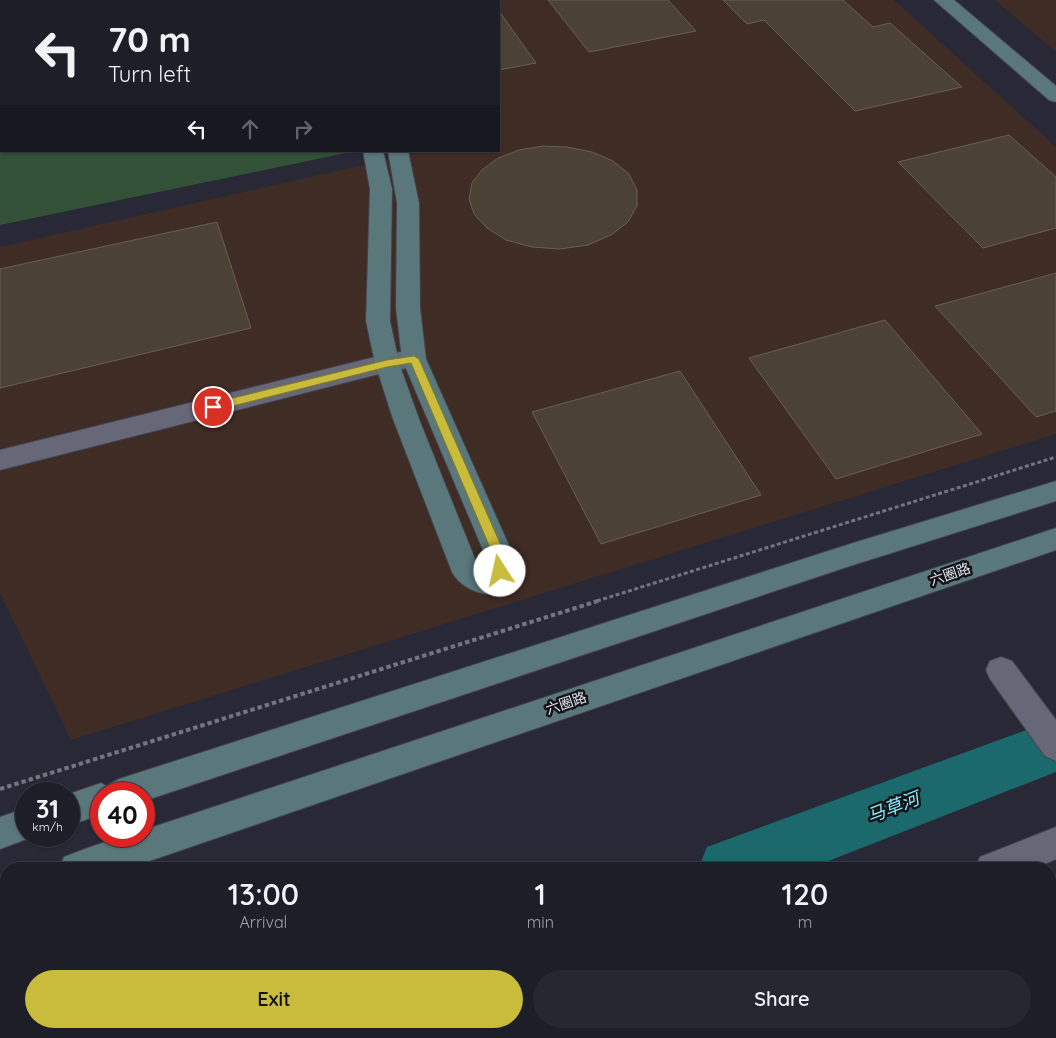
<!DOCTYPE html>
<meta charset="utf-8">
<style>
:root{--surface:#1e1e28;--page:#262730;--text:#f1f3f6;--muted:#a1a2a8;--line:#3c3c45;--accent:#c9bb3b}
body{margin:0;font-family:Quicksand,"Noto Sans SC",sans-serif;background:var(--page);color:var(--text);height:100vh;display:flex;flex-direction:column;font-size:19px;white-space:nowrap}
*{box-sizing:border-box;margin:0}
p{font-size:16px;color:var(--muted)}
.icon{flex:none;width:28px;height:28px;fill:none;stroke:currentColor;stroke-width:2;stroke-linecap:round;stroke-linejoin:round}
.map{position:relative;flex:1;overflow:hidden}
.sheet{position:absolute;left:0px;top:862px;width:1056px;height:176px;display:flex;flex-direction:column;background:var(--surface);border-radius:20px 20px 0 0;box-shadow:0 1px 4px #0004,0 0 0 1px var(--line)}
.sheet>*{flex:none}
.guide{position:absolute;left:0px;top:0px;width:500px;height:152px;box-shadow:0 1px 4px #0004,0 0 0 1px var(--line);background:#1e1e28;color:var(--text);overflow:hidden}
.speed{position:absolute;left:15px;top:782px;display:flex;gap:10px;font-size:25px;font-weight:700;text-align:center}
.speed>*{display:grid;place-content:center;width:65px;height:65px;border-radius:50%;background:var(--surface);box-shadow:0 1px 4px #0004,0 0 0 1px var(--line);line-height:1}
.speed small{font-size:12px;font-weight:400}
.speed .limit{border:8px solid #d22;background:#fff;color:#111}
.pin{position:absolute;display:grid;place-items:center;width:42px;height:42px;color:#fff;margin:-21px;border:2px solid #fff;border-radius:50%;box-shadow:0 1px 5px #0007}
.me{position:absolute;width:55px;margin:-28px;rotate:350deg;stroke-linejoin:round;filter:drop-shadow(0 0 4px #0008)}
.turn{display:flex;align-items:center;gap:18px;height:105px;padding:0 25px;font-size:22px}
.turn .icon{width:65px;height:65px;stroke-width:2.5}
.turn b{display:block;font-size:35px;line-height:42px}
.lanes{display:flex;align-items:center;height:48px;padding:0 25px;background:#0003;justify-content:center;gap:25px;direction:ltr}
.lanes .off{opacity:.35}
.eta{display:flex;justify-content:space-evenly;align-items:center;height:85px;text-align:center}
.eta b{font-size:30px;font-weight:600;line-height:35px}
.button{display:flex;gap:10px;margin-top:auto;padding:10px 25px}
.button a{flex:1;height:58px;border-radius:30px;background:var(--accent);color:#111;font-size:20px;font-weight:600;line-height:58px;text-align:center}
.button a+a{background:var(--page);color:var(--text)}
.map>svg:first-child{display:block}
.commercial{fill:#3f2c25}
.green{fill:#325137}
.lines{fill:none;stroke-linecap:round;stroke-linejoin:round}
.river{fill:#1b696c;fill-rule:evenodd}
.building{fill:#4b4235;stroke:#695f51}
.street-casing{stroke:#43434e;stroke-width:2}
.secondary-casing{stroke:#43434e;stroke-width:2}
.path-far1{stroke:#737480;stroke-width:3;stroke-dasharray:4 2.5;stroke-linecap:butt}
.path{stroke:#737480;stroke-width:4;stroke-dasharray:4.5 3;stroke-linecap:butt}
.street{fill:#666777;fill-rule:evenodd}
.secondary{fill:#5a777c;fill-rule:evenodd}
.route{fill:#c9bb3b;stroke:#837a26}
.labels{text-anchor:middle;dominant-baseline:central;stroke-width:5;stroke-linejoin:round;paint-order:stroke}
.street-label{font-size:14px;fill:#e1e2eb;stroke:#121218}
.near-water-label{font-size:18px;font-style:italic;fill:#83f2f7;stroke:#121218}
</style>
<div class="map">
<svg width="1056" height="1038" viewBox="0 0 1056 1038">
<rect width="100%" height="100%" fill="#282836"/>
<!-- commercial -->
<g class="commercial">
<path d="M360 0H894L1056 147V434L71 740 0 593V247L425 151H499V1H353Z"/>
<path d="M995 0H1056V52Z"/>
</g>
<!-- green -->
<path class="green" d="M0 57 1 151 351 152 0 225Z"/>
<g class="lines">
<!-- river -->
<g class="river">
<path d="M1056 719V772L808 869H698L707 847Z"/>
<path d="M251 1032H332L330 1038H249Z"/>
</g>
</g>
<!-- building -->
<g class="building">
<path d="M548 0H668L696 31 589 52Z"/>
<path d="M723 0H843L873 27 890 23 962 87 855 111 764 20 747 24Z"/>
<path d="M499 11 536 63 499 70Z"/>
<path d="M1009 135 1056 177V228L983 248 898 162Z"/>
<path d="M543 146 567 147 592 152 613 161 629 174 637 190V206L628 222 611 235 588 245 560 249 532 247 506 240 487 228 474 214 469 199 472 183 482 170 498 158 519 150Z"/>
<path d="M217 222 251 328 0 388V269Z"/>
<path d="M1056 273V411L1036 417 935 306Z"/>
<path d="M885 320 982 434 836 479 749 358Z"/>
<path d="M680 371 761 495 601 544 532 412Z"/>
</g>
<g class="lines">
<!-- street casing -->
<g class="street-casing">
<g id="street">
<path d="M414 350 423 353 426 359 423 365 387 372 0 470V450L387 354Z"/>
<path d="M1001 657 1012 661 1056 720V761L1045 756 990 679 986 670 990 661Z"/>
<path d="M1056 827V859L1034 869H975L980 857Z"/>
<path d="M557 1032H606L603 1038H555Z"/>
</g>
</g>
<!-- secondary casing -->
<g class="secondary-casing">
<g id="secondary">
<path d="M934 0H954L1056 86V102L1049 100Z"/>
<rect x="0" y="33" width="1" height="10"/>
<path d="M363 151H383L392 189 390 321 399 363 419 419 477 564 485 569 483 550 402 359 396 308 397 203 388 151H408L419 203 420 308 426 359 511 550 514 571C511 577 507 587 500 591 484 600 459 586 452 572L393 419 375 363 366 321 370 189Z"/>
<path d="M1056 481V501L850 566 144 801V794H101V814L69 826V794L101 783 106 786 119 779 850 544Z"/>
<path d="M1056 528V550L126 869H59L64 857C90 847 116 836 144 836V830Z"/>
<path d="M26 808V836H35L0 849V817Z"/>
<path d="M6 875V910L0 912V877Z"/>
</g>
</g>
<!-- path-far1 -->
<path class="path-far1" d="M597 601 1056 457"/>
<!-- path -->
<path class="path" d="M0 789 601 600"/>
<!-- street -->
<use href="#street" class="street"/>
<!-- secondary -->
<use href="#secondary" class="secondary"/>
</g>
<!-- route -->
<path class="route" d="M414 356 419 359 503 550 506 571 504 574H496L491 550 411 363 387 367 213 411 208 407 213 403 387 360Z"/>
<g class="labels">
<!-- street labels -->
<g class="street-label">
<text transform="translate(950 574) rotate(-19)">六圈路</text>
<text transform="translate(566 703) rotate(-19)">六圈路</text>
</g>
<!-- near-water labels -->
<g class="near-water-label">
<text transform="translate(893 807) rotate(-21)">马草河</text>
</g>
</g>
</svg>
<div class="speed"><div>31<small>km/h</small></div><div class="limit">40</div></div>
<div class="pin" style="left:213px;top:407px;background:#d93025"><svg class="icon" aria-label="arrive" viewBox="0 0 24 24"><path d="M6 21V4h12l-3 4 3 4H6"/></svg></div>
<svg class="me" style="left:500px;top:571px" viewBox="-20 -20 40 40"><circle r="19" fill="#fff"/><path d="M0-13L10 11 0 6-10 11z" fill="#c9bb3b"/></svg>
<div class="guide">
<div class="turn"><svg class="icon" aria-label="left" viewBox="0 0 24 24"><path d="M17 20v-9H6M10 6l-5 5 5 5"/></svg><div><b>70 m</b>Turn left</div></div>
<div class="lanes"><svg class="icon" aria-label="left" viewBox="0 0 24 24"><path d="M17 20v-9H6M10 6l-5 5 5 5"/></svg><svg class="icon off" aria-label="ahead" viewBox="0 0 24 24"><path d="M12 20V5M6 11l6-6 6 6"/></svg><svg class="icon off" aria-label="right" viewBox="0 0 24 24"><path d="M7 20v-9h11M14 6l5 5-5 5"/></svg></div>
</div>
<section class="sheet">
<div class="eta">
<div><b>13:00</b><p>Arrival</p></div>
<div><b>1</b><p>min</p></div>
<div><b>120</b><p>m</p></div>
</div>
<div class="button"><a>Exit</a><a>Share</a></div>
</section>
</div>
